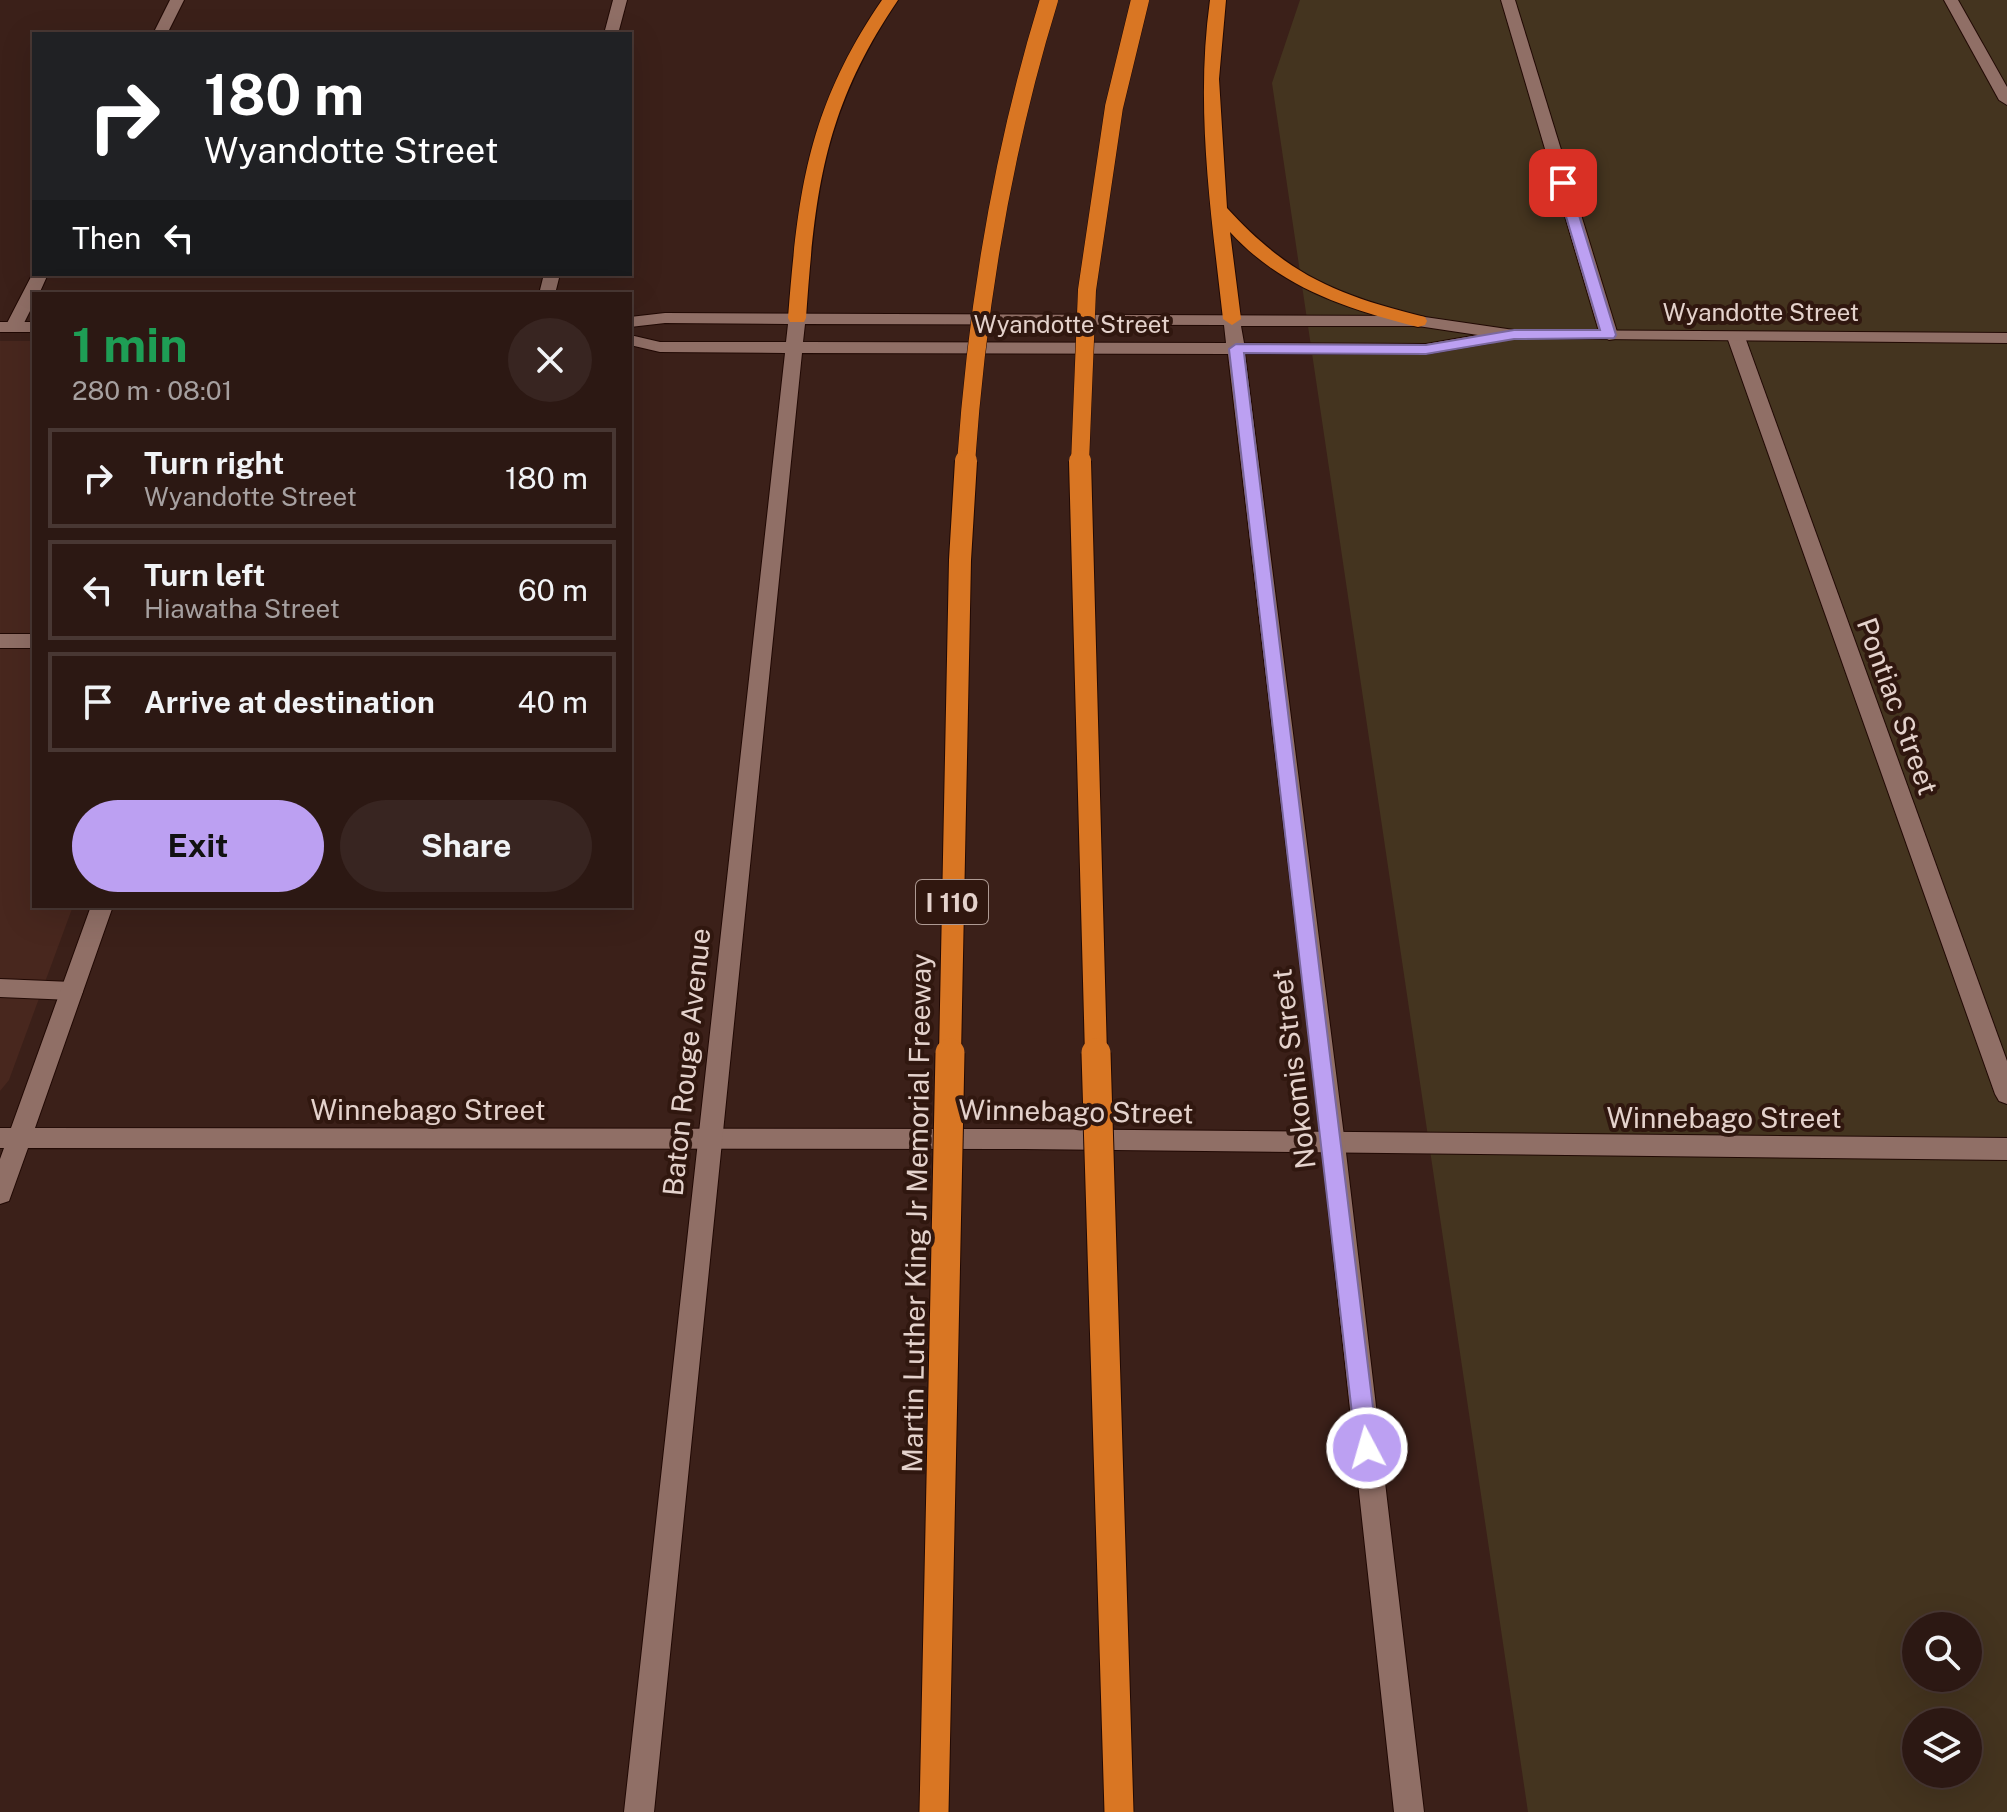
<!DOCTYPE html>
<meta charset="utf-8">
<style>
:root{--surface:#2c1813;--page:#382521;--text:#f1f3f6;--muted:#a6a0a0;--line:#483733;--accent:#bca0f2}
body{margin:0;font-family:"Public Sans",sans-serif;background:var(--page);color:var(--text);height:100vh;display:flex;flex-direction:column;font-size:30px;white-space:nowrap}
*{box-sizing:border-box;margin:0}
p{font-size:26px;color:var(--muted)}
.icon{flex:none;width:44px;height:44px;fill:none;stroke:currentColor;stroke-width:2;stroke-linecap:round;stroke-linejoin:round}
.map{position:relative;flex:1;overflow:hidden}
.drawer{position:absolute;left:32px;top:292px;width:600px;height:616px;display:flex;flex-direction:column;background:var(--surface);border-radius:0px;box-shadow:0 8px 32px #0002,0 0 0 2px var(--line)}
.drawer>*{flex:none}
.guide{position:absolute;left:32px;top:32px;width:600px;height:244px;border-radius:0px;box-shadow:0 8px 32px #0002,0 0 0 2px var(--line);background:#202124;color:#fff;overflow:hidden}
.fabs{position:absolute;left:1902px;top:1612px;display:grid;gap:16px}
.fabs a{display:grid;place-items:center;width:80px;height:80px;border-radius:50%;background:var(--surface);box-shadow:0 8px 32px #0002,0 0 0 2px var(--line);font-size:40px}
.pin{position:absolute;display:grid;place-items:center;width:68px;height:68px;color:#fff;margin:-34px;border-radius:16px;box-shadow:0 4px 12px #0006}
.me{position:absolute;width:88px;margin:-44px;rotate:354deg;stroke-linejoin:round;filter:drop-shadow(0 0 6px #0008)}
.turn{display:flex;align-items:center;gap:28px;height:168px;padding:0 40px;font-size:36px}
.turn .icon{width:104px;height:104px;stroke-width:2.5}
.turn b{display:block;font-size:56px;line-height:68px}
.then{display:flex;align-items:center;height:76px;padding:0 40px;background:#0003;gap:16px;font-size:30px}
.round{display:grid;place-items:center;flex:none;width:84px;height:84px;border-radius:42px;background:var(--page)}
.head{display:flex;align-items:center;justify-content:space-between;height:136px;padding:0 40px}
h1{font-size:48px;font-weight:700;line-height:60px;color:#1e9e55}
.action{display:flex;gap:16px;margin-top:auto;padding:16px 40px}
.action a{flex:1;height:92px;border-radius:48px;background:var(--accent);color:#111;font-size:32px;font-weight:700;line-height:92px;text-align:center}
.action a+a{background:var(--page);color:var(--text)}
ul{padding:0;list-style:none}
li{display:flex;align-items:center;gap:24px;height:100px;margin:0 16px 12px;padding:0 24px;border:4px solid var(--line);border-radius:0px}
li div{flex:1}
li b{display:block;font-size:30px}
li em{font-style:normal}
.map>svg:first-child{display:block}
.built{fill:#48271e}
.green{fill:#44341f;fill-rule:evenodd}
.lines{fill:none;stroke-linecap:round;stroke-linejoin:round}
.service-casing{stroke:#210904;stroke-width:2}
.minor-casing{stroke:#210904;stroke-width:2}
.tertiary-casing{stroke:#210904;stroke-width:2}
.motorway-casing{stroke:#210904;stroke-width:2}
.service{fill:#906f66;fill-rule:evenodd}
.minor{fill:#906f66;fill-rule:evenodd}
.tertiary{fill:#906f66;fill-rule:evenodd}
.motorway{fill:#d97623;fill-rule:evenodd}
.motorway-bridge-far2-casing{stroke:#210904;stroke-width:19;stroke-linecap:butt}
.motorway-bridge-far1-casing{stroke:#210904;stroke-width:24;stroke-linecap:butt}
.motorway-bridge-casing{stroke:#210904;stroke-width:31;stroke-linecap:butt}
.motorway-bridge-far2{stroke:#d97623;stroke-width:18}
.motorway-bridge-far1{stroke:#d97623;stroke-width:22}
.motorway-bridge{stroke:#d97623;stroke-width:29}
.route{fill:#bca0f2;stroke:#7a689d;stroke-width:2}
.labels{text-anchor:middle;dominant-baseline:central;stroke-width:8;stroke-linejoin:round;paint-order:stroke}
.far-street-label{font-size:24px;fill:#e4d2cc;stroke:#30170f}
.shield{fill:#30170f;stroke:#ae9a93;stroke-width:2}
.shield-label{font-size:26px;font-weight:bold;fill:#e4d2cc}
.street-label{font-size:28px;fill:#e4d2cc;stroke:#30170f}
</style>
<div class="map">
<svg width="2007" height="1812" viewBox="0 0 2007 1812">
<rect width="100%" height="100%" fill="#3b2019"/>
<!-- built -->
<path class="built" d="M0 341H34V906H73L9 1080 0 1091Z"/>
<!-- green -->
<path class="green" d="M1300 0H2007V1812H1528L1272 83ZM1916 1626H1968V1678H1916ZM1916 1722H1968V1774H1916Z"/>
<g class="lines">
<!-- service casing -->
<g class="service-casing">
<g id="service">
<rect x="0" y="634" width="34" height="14"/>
<path d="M0 979 72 982 80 984 83 991 80 998 72 1000 0 997Z"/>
</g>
</g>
<!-- minor casing -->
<g class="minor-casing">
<g id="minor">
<path d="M170 0H184L167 34H153Z"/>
<path d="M613 0H627L618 34H604Z"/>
<path d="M1501 0H1515L1618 335 1615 339 1609 340 1600 335Z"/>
<path d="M1944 0H1958L2007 87V105L1999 100Z"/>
<path d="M34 271V274H48L39 294H34V303L20 331H8L5 327Z"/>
<path d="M544 274H560L555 294H539Z"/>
<path d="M1736 332 1745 337 2007 1061V1104L1999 1101 1995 1094 1727 337Z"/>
<path d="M91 906H113L35 1128 1024 1129 2007 1138V1160L1024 1149 28 1148 9 1201 0 1204V1159L4 1148H0V1128H11Z"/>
</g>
</g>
<!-- tertiary casing -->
<g class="tertiary-casing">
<g id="tertiary">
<path d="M665 313 1418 316 1514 330 2007 333V343L1499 338 1491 343 1426 354H1245L1345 1144 1424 1812H1394L1321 1144 1228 354 802 353 654 1812H624L785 353 660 352 630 345V335L660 342H786L788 324 665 323 630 327V317ZM805 324 1224 325 1226 343 803 342ZM1241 326H1418L1478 335 1426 344 1244 343Z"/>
<rect x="0" y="322" width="34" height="10"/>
</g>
</g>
<!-- motorway casing -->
<g class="motorway-casing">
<g id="motorway">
<path d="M882 0H898C824 109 815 190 806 318L804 322H790L788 318C798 190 808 108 882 0Z"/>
<path d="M1210 0H1226L1219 79 1227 208C1289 276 1337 295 1425 317L1427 321 1425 325 1418 327C1347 309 1281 288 1230 232L1241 319 1232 325 1223 319C1211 212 1195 107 1210 0Z"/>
</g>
</g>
<!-- service -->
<use href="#service" class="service"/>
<!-- minor -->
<use href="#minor" class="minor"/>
<!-- tertiary -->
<use href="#tertiary" class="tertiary"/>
<!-- motorway -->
<use href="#motorway" class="motorway"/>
<!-- motorway-bridge-far2 casing -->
<g class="motorway-bridge-far2-casing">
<g id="motorway-bridge-far2">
<path d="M966 463C977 305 1002 152 1049 0"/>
<path d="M1080 463 1087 290 1114 107 1140 0"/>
</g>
</g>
<!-- motorway-bridge-far1 casing -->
<g class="motorway-bridge-far1-casing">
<g id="motorway-bridge-far1">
<path d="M1080 461 1096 1055"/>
<path d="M950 1055 960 560 966 461"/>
</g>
</g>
<!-- motorway-bridge casing -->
<g class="motorway-bridge-casing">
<g id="motorway-bridge">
<path d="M1096 1053 1119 1812"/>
<path d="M934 1812 950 1053"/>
</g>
</g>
<!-- motorway-bridge-far2 -->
<use href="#motorway-bridge-far2" class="motorway-bridge-far2"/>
<!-- motorway-bridge-far1 -->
<use href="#motorway-bridge-far1" class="motorway-bridge-far1"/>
<!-- motorway-bridge -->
<use href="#motorway-bridge" class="motorway-bridge"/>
</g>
<!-- route -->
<path class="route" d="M1563 179 1569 183 1616 335 1614 338 1514 339 1426 354 1244 353 1378 1448 1375 1455 1367 1458 1360 1455 1356 1448 1229 349 1236 344 1426 345 1514 330H1600L1556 183Z"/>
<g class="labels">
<!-- far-street labels -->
<g class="far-street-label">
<text x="1761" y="312">Wyandotte Street</text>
<text x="1072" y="324">Wyandotte Street</text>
</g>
<!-- shield labels -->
<rect class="shield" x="916" y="880" width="72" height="44" rx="6"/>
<g class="shield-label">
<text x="952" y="902">I 110</text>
</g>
<!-- street labels -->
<g class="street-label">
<text transform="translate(1898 706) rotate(70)">Pontiac Street</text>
<text transform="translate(686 1062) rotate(-84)">Baton Rouge Avenue</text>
<text transform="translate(1293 1069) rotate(-97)">Nokomis Street</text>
<text x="428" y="1109">Winnebago Street</text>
<text transform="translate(1076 1111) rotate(1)">Winnebago Street</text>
<text x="1724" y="1117">Winnebago Street</text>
<text transform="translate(916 1213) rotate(-89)">Martin Luther King Jr Memorial Freeway</text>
</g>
</g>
</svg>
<div class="fabs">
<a><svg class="icon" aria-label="search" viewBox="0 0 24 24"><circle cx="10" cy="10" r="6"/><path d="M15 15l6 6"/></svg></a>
<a><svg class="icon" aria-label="layers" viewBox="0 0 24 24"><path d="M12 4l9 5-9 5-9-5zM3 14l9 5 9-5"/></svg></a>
</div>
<div class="pin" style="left:1563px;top:183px;background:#d93025"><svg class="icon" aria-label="arrive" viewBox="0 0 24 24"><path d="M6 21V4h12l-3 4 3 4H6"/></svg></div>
<svg class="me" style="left:1367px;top:1448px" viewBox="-20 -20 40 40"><circle r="17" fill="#bca0f2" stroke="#fff" stroke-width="3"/><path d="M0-11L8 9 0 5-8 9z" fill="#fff"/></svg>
<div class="guide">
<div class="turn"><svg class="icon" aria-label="right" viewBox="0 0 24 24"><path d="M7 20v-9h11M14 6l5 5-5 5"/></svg><div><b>180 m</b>Wyandotte Street</div></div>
<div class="then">Then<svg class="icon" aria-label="left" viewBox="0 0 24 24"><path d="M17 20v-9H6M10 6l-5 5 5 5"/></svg></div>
</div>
<section class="drawer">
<div class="head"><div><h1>1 min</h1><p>280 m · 08:01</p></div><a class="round"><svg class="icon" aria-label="close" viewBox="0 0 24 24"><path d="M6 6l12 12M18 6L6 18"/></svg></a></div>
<ul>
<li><svg class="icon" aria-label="right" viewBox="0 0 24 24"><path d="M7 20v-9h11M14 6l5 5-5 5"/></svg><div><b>Turn right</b><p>Wyandotte Street</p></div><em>180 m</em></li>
<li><svg class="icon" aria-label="left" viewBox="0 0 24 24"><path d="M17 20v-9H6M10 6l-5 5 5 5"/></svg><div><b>Turn left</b><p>Hiawatha Street</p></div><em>60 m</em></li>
<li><svg class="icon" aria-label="arrive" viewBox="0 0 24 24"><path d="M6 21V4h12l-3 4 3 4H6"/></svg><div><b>Arrive at destination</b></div><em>40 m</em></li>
</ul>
<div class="action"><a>Exit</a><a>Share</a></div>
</section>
</div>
